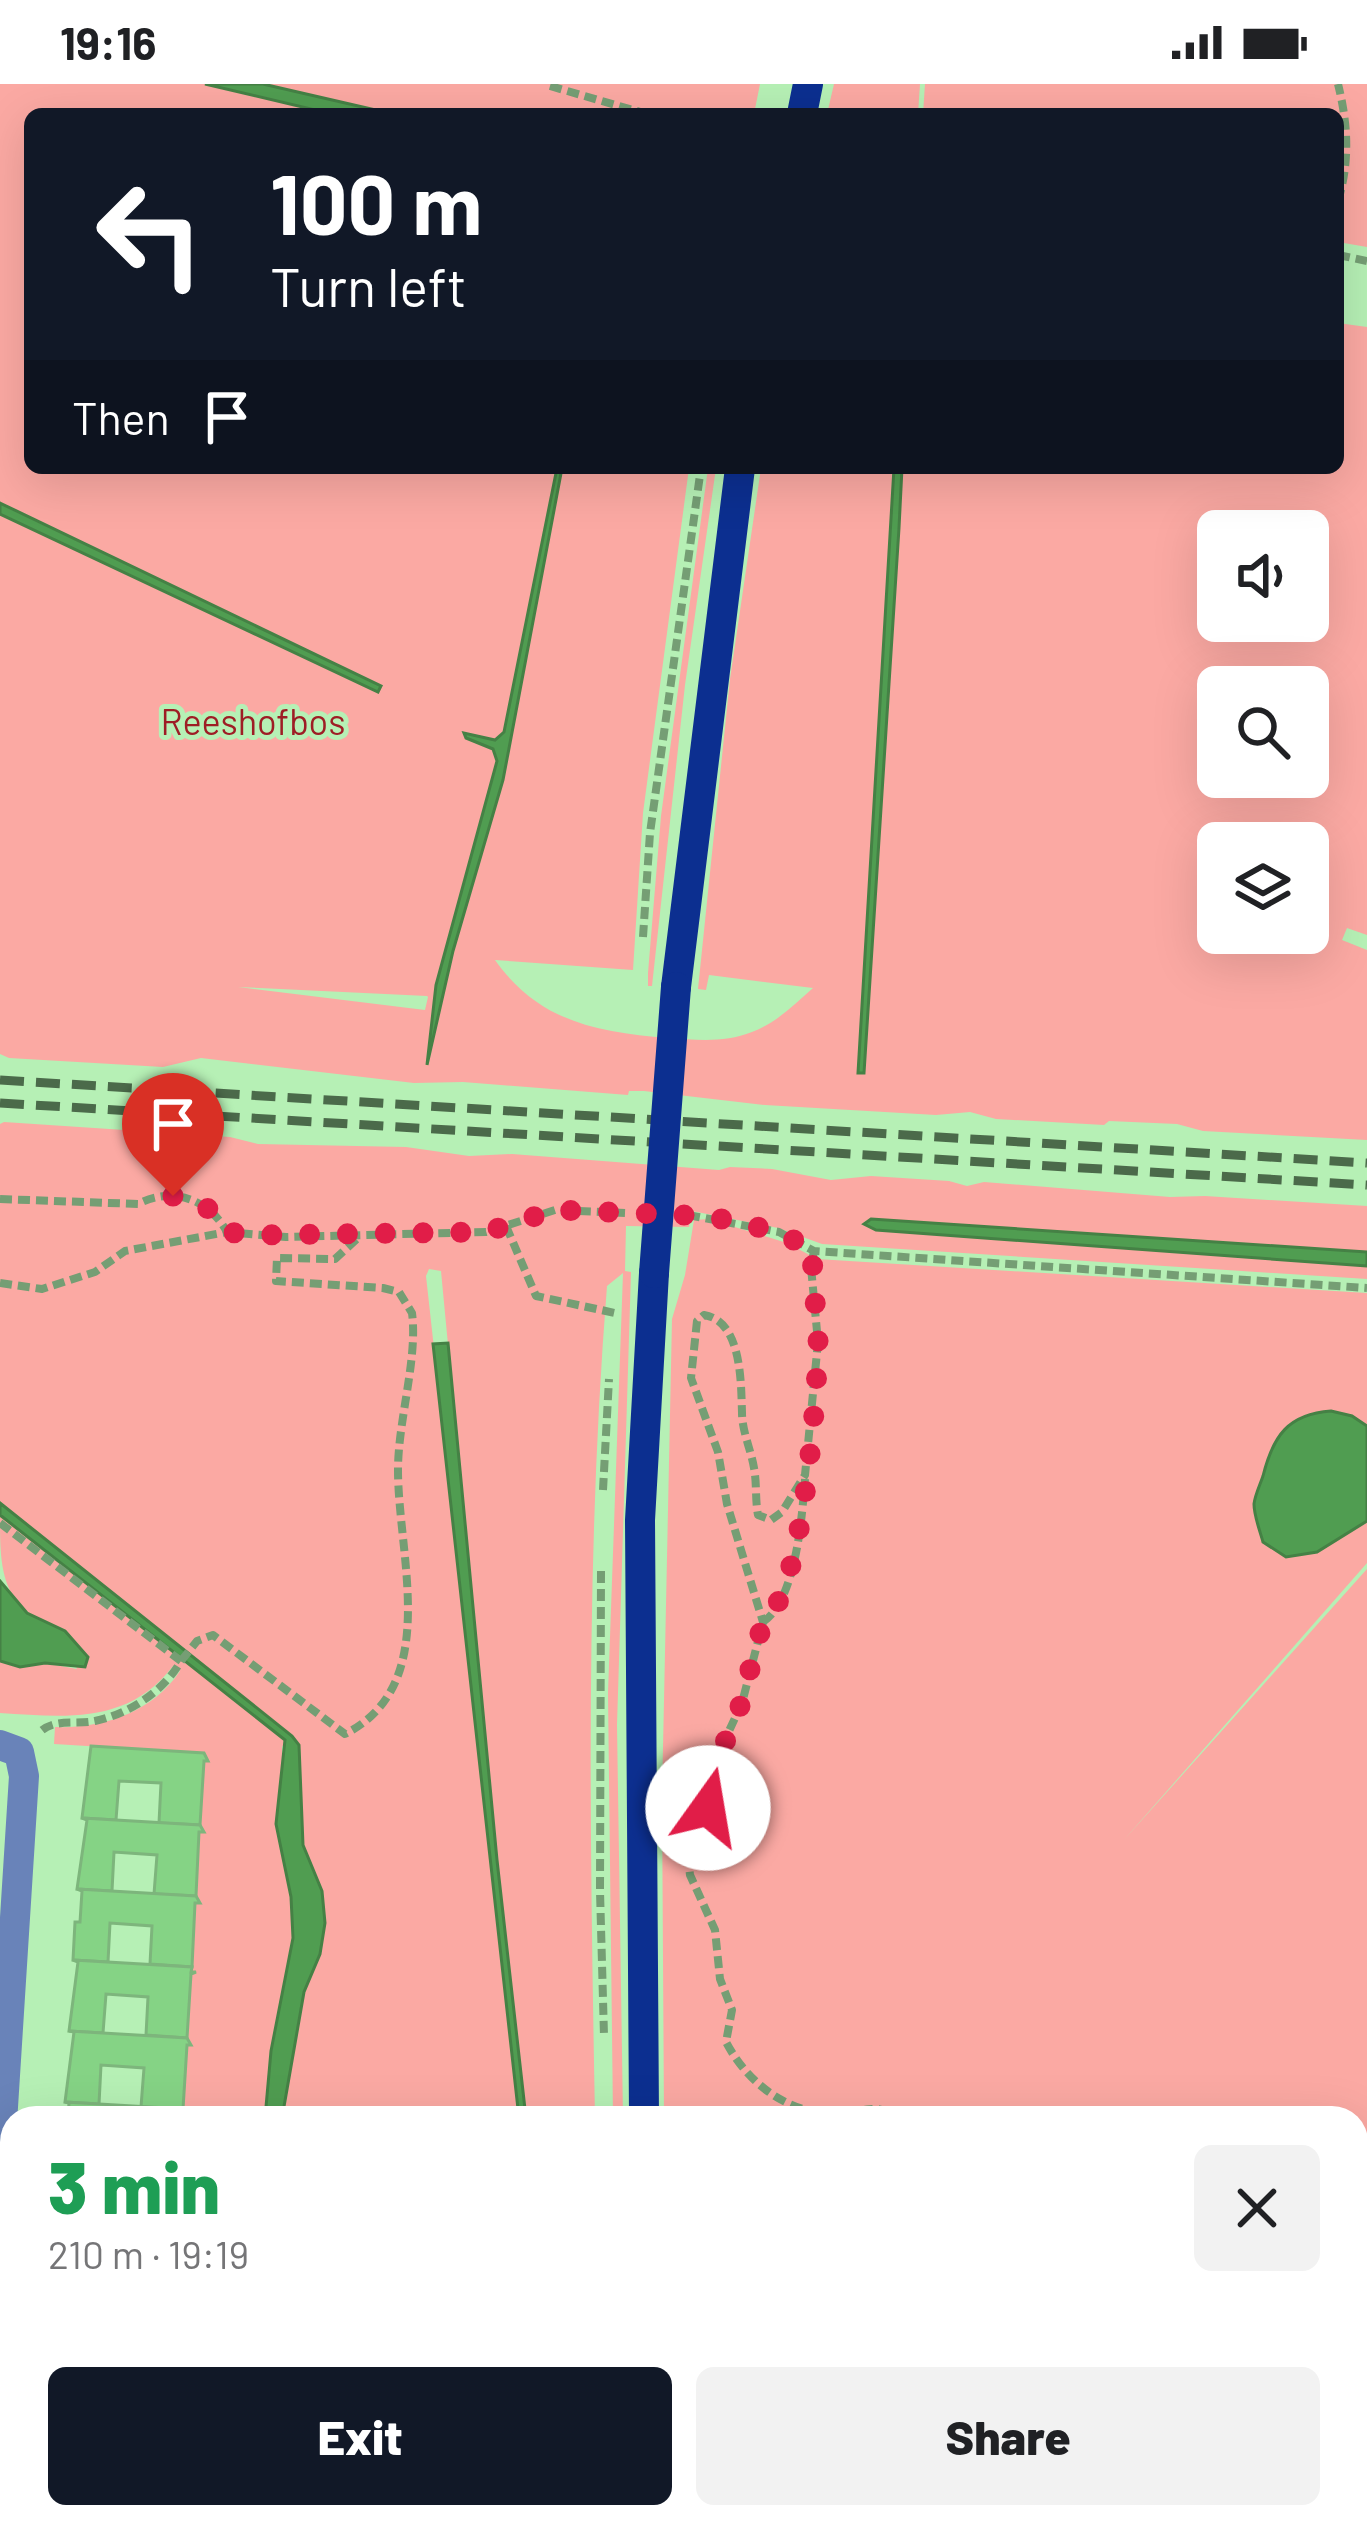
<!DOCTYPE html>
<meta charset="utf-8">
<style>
:root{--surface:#fff;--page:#f2f2f2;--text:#202124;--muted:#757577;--accent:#111827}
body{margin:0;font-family:Barlow,sans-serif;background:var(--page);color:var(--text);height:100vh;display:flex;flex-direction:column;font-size:45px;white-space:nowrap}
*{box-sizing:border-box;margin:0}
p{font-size:39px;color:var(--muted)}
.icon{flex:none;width:66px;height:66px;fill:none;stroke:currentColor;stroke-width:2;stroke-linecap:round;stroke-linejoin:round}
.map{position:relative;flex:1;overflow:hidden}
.details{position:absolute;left:0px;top:2022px;width:1368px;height:423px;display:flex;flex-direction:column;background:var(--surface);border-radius:36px 36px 0 0;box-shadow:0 12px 48px #0002}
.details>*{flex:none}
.hud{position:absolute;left:24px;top:24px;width:1320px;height:366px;border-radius:18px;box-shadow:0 12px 48px #0002;background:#111827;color:#fff;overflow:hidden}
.buttons{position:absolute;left:1197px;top:426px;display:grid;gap:24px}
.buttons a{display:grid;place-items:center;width:132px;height:132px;border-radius:18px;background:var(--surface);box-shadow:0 12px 48px #0002;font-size:60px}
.pin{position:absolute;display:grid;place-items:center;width:102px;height:102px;color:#fff;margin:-123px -51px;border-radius:50% 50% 50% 0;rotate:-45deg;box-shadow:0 0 12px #0007}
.pin .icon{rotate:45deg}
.me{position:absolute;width:132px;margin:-66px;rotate:13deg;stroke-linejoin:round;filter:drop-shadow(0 0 9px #0008)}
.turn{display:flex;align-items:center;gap:42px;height:252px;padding:0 48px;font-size:54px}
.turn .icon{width:156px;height:156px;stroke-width:2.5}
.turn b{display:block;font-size:84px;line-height:102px}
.then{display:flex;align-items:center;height:114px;padding:0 48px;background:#0003;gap:24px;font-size:45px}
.round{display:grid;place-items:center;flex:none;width:126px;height:126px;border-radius:18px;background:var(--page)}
.head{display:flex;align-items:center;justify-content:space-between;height:204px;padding:0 48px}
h1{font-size:72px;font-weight:800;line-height:90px;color:#1e9e55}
.cta{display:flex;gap:24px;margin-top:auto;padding:24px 48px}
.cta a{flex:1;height:138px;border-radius:18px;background:var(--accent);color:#fff;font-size:48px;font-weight:800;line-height:138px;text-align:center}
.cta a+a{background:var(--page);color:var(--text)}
.status{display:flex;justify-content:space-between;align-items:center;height:84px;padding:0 60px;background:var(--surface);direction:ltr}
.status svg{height:33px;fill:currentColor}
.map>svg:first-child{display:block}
.green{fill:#fba9a3;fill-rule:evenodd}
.water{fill:#509d51;stroke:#458145;stroke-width:3}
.building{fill:#85d385;stroke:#7db57c;stroke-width:3}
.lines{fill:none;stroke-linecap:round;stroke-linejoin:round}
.path{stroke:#759e74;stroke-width:8;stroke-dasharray:12 6;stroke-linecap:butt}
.minor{stroke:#6983b9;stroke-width:30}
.major{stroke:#0c2f90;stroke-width:30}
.rail{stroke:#4b6a4a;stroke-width:9;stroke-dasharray:24 12;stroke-linecap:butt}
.major-bridge{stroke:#0c2f90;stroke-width:30}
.route{stroke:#e11d48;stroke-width:21;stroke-dasharray:0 37.8}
.labels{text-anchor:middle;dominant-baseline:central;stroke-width:10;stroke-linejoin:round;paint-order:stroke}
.park-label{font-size:36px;fill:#9e1d25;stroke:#b6f0b5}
</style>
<div class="status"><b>19:16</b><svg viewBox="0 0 49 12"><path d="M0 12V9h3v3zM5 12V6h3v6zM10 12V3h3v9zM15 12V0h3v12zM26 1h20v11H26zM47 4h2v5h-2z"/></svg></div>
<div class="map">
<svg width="1367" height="2444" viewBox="0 0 1367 2444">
<rect width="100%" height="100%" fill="#b6f0b5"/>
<!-- green -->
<g class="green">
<path d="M0 0H760L754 30H30V384H689L643 729 633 886 495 876C539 938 597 948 668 954 697 956 725 959 752 948 776 939 794 921 813 904L709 891 706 906 698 905 730 595 761 384H894L858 988 863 989 902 384H1338V239L1367 243V851L1347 844 1342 856 1367 866V1056L1203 1047 1177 1040 1109 1037 1104 1041 996 1035 970 1028 936 1031 765 1021 644 1007H629L628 1011 463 998 414 999 201 974 163 983 9 974 0 970ZM1218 447H1308V537H1218ZM1218 603H1308V693H1218ZM1218 759H1308V849H1218ZM238 903 427 912 428 913 425 926Z"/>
<path d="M834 0H920L918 30H827Z"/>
<path d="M925 0H1367V163L1338 158V30H923Z"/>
<path d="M708 384H716L685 601 652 902H648V889L661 732Z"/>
<path d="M4 1038 230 1053 258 1060 406 1063 469 1072 512 1070 719 1086 730 1083 772 1085 831 1096 871 1092 949 1097 967 1102 984 1098 1170 1113 1205 1112 1367 1122V1168L871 1135 864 1138 876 1146 1367 1182V1195L822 1160 778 1144 692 1127 689 1143 626 1142 625 1187 631 1188 617 1641 623 2034H613L608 1609 623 1189 607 1202C585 1479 590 1756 595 2034H526L497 1776 441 1187 429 1185 426 1192 519 2034H282L304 1908 320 1870 325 1839 303 1761 299 1661 292 1652 0 1419V1040Z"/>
<path d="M709 1135 787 1159 817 1175 1367 1209V1479L1123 1757 1367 1485V2444H692L691 2433H1356V2034H664L662 1712 672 1235 685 1191 694 1136Z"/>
<path d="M0 1431 286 1656 282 1663 283 1689 276 1740 291 1813 293 1854 271 1967 265 2034H182L187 2031 183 2030 187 1961 191 1960 187 1959 191 1890 196 1889 191 1888 195 1819 200 1818 195 1817 199 1748 204 1747 200 1746 204 1677 208 1676 203 1669 54 1660 55 1643C102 1645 153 1628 180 1587L173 1582C128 1641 65 1633 0 1629V1577L13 1582 45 1579 77 1585 56 1542C0 1524 0 1483 0 1431Z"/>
<rect x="158" y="2433" width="155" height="11"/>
<path d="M342 2433H578L577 2444H342Z"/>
</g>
<!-- water -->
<g class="water">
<path d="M205 0H263L393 30H332Z"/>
<path d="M557 384H562L503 696 453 867 427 981 436 901 497 677 493 665 466 654 464 649 495 656 504 648Z"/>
<path d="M894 384H902L899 444 864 989H858Z"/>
<path d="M0 419 381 602 378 608 0 430Z"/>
<path d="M871 1135 1367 1168V1182L876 1146 864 1140Z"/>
<path d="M448 1259 497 1776 526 2034H519L433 1260Z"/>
<path d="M1331 1327 1352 1332 1367 1342V1437L1317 1468 1286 1473 1263 1458C1260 1447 1254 1432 1254 1420 1255 1411 1260 1401 1263 1392 1273 1352 1288 1330 1331 1327Z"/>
<path d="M0 1419 292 1652 299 1661 303 1761 322 1807 325 1839 320 1870 304 1908 282 2034H265L271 1967 293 1854 291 1813 276 1740 285 1656 0 1431Z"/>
<path d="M0 1497 27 1529 65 1547 88 1573 85 1583 45 1579 20 1583 0 1577Z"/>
</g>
<!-- building -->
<g class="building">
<path d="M91 1662 204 1669 208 1677H204L200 1741 159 1739 161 1699 119 1697 116 1736 82 1734Z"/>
<path d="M82 1734 200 1741 204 1748H199L196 1812 154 1810 157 1771 114 1768 112 1807 77 1805 87 1736Z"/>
<path d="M77 1805 196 1812 200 1819H195L192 1883 150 1880 152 1842 110 1839 108 1878 73 1876 75 1838H80L82 1807Z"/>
<path d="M73 1876 192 1883 191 1888H196L191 1890 187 1954 146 1951 148 1913 106 1910 103 1949 69 1947 78 1878Z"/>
<path d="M69 1947 187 1954 191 1961H187L183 2025 141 2023 144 1984 101 1981 99 2020 65 2018 74 1948Z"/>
<path d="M65 2018 183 2025 187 2032 68 2034 69 2019Z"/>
<rect x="39" y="2433" width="35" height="11"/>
<path d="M117 2433H158V2444H116Z"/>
</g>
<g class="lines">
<!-- path -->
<g class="path">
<path d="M550 2 647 30"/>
<path d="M1338 117C1350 77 1348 40 1338 0"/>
<path d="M1338 171 1367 177"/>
<path d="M643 853 650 749 700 391"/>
<path d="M0 1115 138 1120C172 1102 209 1115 227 1148"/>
<path d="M688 1131 779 1148 814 1167 1367 1204"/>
<path d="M506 1142 536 1212 615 1229"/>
<path d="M814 1167 811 1183 818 1258 805 1391 782 1428 771 1436 758 1431C755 1415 757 1400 754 1384 751 1366 742 1347 742 1329 741 1299 742 1237 704 1231L697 1237 691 1294 718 1368 727 1420 763 1538 742 1619 715 1677 712 1711 688 1773 690 1791 715 1846 720 1895 732 1926 726 1958C746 1996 780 2024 825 2030 856 2034 870 2014 899 2034"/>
<path d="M0 1199 42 1205 95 1188 125 1167 227 1148 286 1153 486 1148 555 1126 625 1129"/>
<path d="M603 1406 609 1295"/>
<path d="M0 1439 181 1577C164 1607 129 1630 95 1637 75 1641 55 1634 40 1648"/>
<path d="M601 1487 600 1807 604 1952"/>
<path d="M763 1538C796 1516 802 1433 805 1395"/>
<path d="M181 1577 197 1557 213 1551 345 1650C442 1601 398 1473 398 1386 398 1336 418 1275 412 1229L399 1208 383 1204 276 1197 277 1174 335 1175 358 1154"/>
<path d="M1356 2377 1367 2385"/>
<path d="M1351 2433 1365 2444"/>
<path d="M611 2444 613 2433"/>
</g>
<!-- minor -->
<path class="minor" d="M0 1661 19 1668 24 1692 0 2070"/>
<!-- major -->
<g class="major">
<path d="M802 30 808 0"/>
<path d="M676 903 740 384"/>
<path d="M644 2034 640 1436 654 1189"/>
<path d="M670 2433 671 2444"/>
</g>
<!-- rail -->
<g class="rail">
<path d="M0 996 1367 1079"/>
<path d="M0 1019 1367 1101"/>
</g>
<!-- major-bridge -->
<path class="major-bridge" d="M654 1189 676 903"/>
</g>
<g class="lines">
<!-- route -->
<path class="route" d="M173 1112 205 1121 226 1148 260 1151 486 1148 555 1126 708 1132 779 1148 814 1167C809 1197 819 1228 818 1260 817 1312 803 1512 763 1538L736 1637 715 1677 708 1724"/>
</g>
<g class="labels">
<!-- park labels -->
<g class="park-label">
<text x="253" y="636">Reeshofbos</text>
</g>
</g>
</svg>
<div class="buttons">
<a><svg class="icon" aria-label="sound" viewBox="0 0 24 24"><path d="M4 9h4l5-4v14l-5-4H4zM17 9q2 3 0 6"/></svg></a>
<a><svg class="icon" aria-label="search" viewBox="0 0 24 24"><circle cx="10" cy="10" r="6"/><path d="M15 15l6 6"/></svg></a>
<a><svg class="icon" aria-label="layers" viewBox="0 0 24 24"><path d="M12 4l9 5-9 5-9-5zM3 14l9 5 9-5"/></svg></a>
</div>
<div class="pin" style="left:173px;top:1112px;background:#d93025"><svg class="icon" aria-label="arrive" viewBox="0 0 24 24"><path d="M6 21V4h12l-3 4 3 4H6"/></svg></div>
<svg class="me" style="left:708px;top:1724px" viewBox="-20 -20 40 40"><circle r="19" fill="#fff"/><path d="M0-13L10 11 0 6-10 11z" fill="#e11d48"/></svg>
<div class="hud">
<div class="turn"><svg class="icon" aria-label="left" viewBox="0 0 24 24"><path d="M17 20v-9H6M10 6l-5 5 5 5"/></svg><div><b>100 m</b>Turn left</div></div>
<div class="then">Then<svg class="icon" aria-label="arrive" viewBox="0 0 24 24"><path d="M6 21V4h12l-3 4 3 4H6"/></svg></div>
</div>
<section class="details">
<div class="head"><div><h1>3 min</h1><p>210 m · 19:19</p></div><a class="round"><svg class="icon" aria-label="close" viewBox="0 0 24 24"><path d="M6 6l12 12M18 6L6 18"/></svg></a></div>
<div class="cta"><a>Exit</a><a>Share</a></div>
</section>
</div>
